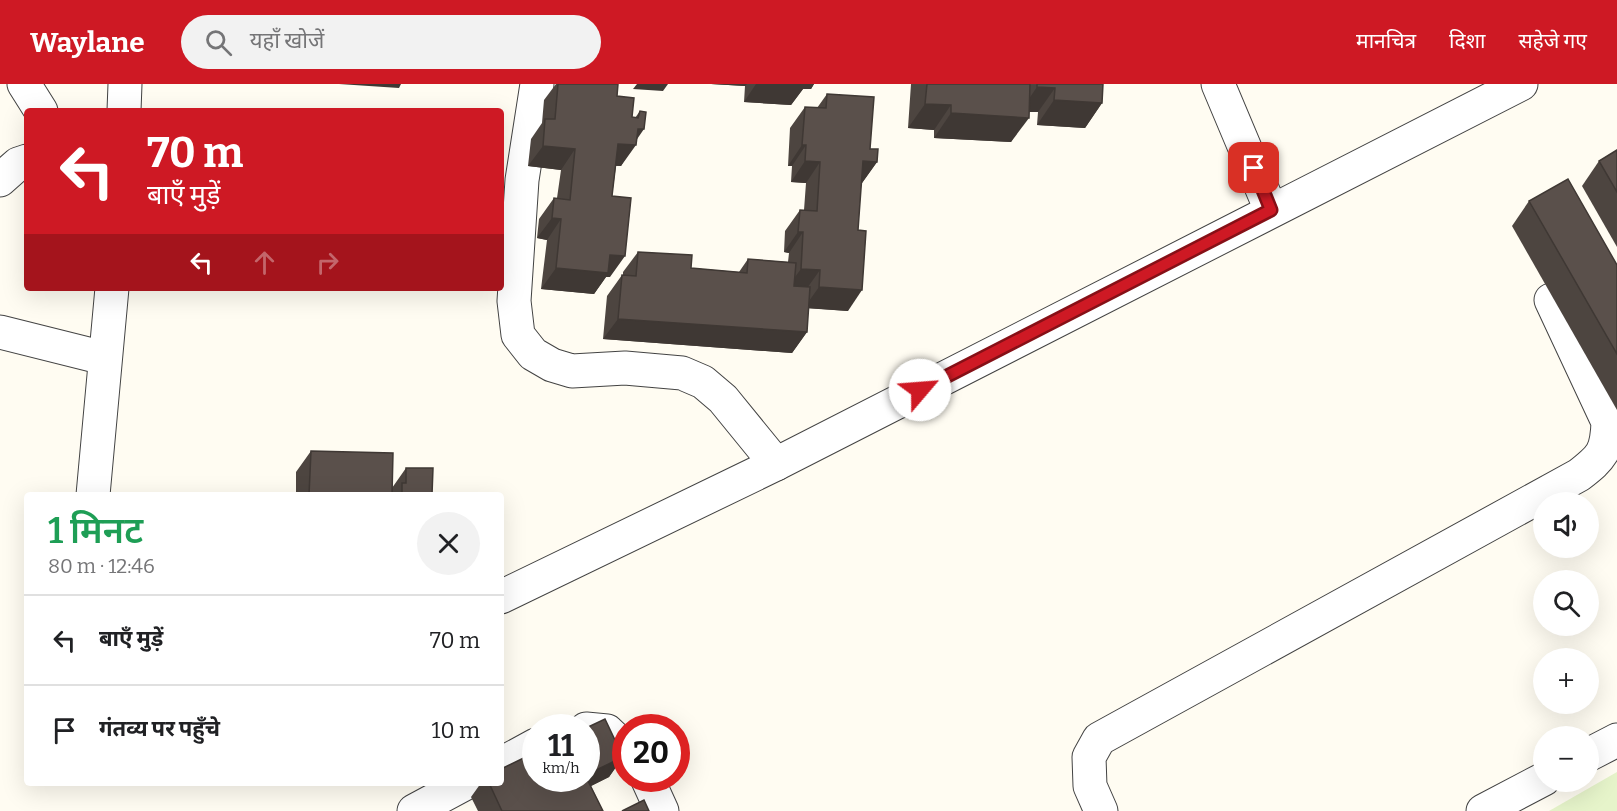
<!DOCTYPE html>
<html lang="hi">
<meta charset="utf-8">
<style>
:root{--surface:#fff;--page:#f2f2f2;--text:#202124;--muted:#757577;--line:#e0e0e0;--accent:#ce1924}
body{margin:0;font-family:Bitter,"Noto Sans Devanagari",serif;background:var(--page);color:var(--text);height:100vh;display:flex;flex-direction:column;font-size:22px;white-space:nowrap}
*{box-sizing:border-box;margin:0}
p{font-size:20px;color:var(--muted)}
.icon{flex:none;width:33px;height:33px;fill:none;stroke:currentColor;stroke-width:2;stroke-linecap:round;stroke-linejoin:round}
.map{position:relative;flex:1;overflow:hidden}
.side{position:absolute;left:24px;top:408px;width:480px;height:294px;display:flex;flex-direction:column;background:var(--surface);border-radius:6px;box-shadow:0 6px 24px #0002}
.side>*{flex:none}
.guide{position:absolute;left:24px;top:24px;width:480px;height:183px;border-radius:6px;box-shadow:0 6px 24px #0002;background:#ce1924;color:#fff;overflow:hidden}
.controls{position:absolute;left:1533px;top:408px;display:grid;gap:12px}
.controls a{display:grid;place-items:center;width:66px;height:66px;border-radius:50%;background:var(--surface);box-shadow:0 6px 24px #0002;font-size:30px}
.speed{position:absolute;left:522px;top:630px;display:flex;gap:12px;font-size:30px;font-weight:700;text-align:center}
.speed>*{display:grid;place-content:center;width:78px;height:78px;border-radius:50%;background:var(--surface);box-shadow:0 6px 24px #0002;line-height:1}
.speed small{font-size:15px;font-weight:400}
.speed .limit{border:9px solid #d22;background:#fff;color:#111}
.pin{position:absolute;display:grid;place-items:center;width:51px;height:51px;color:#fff;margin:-26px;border-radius:12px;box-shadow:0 3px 9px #0006}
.me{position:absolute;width:66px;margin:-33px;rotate:63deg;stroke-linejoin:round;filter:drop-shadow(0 0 4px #0008)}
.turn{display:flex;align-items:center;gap:21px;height:126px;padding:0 24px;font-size:27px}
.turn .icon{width:78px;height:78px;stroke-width:2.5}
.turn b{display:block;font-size:42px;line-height:51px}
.lanes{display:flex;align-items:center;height:57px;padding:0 24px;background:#0003;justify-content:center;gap:30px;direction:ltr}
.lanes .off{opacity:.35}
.round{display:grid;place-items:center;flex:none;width:63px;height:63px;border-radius:32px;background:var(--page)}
.head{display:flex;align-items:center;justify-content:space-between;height:102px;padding:0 24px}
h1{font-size:36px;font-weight:600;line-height:45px;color:#1e9e55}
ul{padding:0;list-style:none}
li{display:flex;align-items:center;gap:18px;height:90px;padding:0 24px;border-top:2px solid var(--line)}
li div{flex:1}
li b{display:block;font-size:22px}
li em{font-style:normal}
header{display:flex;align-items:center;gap:36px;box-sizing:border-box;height:84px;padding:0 30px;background:var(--accent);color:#fff}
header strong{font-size:28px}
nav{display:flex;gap:33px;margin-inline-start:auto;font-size:21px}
.search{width:420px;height:54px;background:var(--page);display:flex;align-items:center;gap:15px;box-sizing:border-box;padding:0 21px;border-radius:33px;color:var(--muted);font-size:22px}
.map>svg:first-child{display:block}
.pitch{fill:#e6f4ca}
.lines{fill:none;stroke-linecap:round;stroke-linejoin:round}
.minor-casing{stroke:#434343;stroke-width:35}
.minor{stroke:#fff;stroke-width:33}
.wall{fill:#4d4540}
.shaded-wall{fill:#3f3834}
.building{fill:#5a504b;stroke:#3f3834;stroke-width:1.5}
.route-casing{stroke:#861017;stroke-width:15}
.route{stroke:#ce1924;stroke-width:10}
</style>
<header>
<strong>Waylane</strong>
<div class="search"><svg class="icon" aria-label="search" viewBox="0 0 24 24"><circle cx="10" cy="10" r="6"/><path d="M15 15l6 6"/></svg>यहाँ खोजें</div>
<nav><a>मानचित्र</a><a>दिशा</a><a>सहेजे गए</a></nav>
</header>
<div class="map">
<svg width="1617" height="727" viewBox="0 0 1617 727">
<rect width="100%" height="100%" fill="#fffcf2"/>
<!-- pitch -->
<path class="pitch" d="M1617 688V727H1549Z"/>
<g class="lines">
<!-- minor casing -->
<g class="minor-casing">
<g id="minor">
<path d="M24 0 41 27"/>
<path d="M537 0 522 96 514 217 518 251 533 270 552 281 572 287 625 284 682 289 703 298 723 315 776 380"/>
<path d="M1218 0 1271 126"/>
<path d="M124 27 125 0"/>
<path d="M0 96 18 80 27 77"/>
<path d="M0 248 104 274"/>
<path d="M93 411 112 204"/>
<path d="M501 513 776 380 1521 0"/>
<path d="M586 645 607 647 626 665"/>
<path d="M1588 671 1617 656"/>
<path d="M501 680 536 661"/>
<path d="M647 694 662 727"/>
<path d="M414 727 466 699"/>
<path d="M1101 727 1090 702 1089 673 1099 655 1579 391C1602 373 1607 368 1608 338L1551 216"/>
<path d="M1483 727 1544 695"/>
</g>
</g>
<!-- minor -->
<use href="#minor" class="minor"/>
</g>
<!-- wall -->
<g class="wall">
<path d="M556 0H618L617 12 632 33 635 34 640 27 636 56 621 82H616L612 112 610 193H606L594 210 541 205 547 156 537 154 539 135 554 114H557L561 86 528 82 531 55 542 39 544 16Z"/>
<path d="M711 0H814L811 5H803L791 21 744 18 745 2Z"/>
<path d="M911 0H1103L1102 19 1085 44 1037 41 1038 28H1029L1011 58 934 54V46L908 44Z"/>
<path d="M827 10 870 65 877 78 862 99H861L848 227 808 224 807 248 792 269 603 255 607 212 622 191H623V188L638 168 691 184 739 188 748 175 788 178 789 169 784 168 785 147 800 126H804L806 99 791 98 792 82H788L790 44 805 23 817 24Z"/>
<path d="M1617 66V163L1582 102 1599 77Z"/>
<path d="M1529 117 1617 181V326L1512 142Z"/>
<path d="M311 367 392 404 406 384 432 411H296V388Z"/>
<path d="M623 673 609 693 591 702 603 727H478L471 713 481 699H501Z"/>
</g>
<!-- shaded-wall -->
<g class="shaded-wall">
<path d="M339 0H401L399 4Z"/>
<path d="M637 0H668L663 7 633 5Z"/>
<path d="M711 0H747L745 2Z"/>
<path d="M756 0H814L811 5H803L791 21 744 18Z"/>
<path d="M1037 3 1055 4 1038 28H1020Z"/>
<path d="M1054 16 1102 19 1085 44 1037 41Z"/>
<path d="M925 20 951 21 934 46 908 44Z"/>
<path d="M951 29 1029 34 1011 58 934 54Z"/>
<path d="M638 45H644L633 61H636L621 82 603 80 618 60Z"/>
<path d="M802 61H806L792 82H788Z"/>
<path d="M543 62 575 65 561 86 528 82Z"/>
<path d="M805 77 820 78 806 99 791 98Z"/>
<path d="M863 77 877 78 862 99 848 98Z"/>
<path d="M552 134 561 135 547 156 537 154Z"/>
<path d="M798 148H803L789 169 784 168Z"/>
<path d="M610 171 625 172 610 193H606L594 210 541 205 556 184Z"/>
<path d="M801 185 820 186 805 207 786 205Z"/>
<path d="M819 203 862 206 848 227 804 224Z"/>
<path d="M618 235 807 248 792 269 603 255Z"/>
<path d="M623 673 609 693 571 712 586 694V691Z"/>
</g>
<!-- building -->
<g class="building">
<path d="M558 0H618L617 12 634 14 632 33 638 34 640 27 646 28 644 45H638L636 61 618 60 612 112 631 114 625 172 610 171 608 189 556 184 561 135 552 134 554 114 570 116 575 65 543 62 545 35H555Z"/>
<path d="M927 0H1030L1029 34 951 29V21L925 20Z"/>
<path d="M1037 0H1103L1102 19 1054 16 1055 4 1037 3Z"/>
<path d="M827 10 874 13 870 65H878L877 78 863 77 858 146 866 147 862 206 819 203 820 186 801 185 803 148H798L800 126 817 127 820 78 805 77 806 61H802L805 23 826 24Z"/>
<path d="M1617 66V108L1599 77Z"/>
<path d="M1568 95 1617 181V270L1529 117Z"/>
<path d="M638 168 692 171 691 184 747 189 748 175 796 179 794 202 810 203 807 248 618 235 622 191 636 192Z"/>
<path d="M311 367 393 369 392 411H309Z"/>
<path d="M406 384H433L432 411H402V399H406Z"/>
<path d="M605 635 623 673 586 691V644Z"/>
<path d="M536 668V694H586V693L603 727H502L489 699H501V685Z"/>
<path d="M644 716 649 727H622Z"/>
</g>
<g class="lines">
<!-- route casing -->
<g class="route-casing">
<path id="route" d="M920 306 1271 126 1254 84"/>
</g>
<!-- route -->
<use href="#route" class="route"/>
</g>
</svg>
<div class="controls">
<a><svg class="icon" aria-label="sound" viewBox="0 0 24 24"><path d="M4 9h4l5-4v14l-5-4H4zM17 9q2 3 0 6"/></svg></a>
<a><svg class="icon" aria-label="search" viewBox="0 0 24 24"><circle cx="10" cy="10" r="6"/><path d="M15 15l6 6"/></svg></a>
<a>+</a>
<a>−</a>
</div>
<div class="speed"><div>11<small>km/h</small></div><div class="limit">20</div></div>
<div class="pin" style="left:1254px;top:84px;background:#d93025"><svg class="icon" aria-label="arrive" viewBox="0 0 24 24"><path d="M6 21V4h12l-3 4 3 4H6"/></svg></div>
<svg class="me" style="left:920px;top:306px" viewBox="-20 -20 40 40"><circle r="19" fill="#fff"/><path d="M0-13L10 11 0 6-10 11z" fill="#ce1924"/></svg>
<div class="guide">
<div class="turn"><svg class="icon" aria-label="left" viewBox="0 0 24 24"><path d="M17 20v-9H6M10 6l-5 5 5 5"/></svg><div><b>70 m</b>बाएँ मुड़ें</div></div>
<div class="lanes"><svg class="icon" aria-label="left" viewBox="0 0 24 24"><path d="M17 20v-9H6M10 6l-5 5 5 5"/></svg><svg class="icon off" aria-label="ahead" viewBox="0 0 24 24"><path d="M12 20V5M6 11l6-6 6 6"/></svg><svg class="icon off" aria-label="right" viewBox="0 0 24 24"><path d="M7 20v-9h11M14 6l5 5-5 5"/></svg></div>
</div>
<section class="side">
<div class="head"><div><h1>1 मिनट</h1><p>80 m · 12:46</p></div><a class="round"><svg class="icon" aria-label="close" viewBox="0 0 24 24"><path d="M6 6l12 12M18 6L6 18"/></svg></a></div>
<ul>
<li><svg class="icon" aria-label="left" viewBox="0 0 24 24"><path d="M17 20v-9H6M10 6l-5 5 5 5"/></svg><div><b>बाएँ मुड़ें</b></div><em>70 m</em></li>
<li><svg class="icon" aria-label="arrive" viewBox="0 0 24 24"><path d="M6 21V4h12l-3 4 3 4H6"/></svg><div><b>गंतव्य पर पहुँचे</b></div><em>10 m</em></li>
</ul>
</section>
</div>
